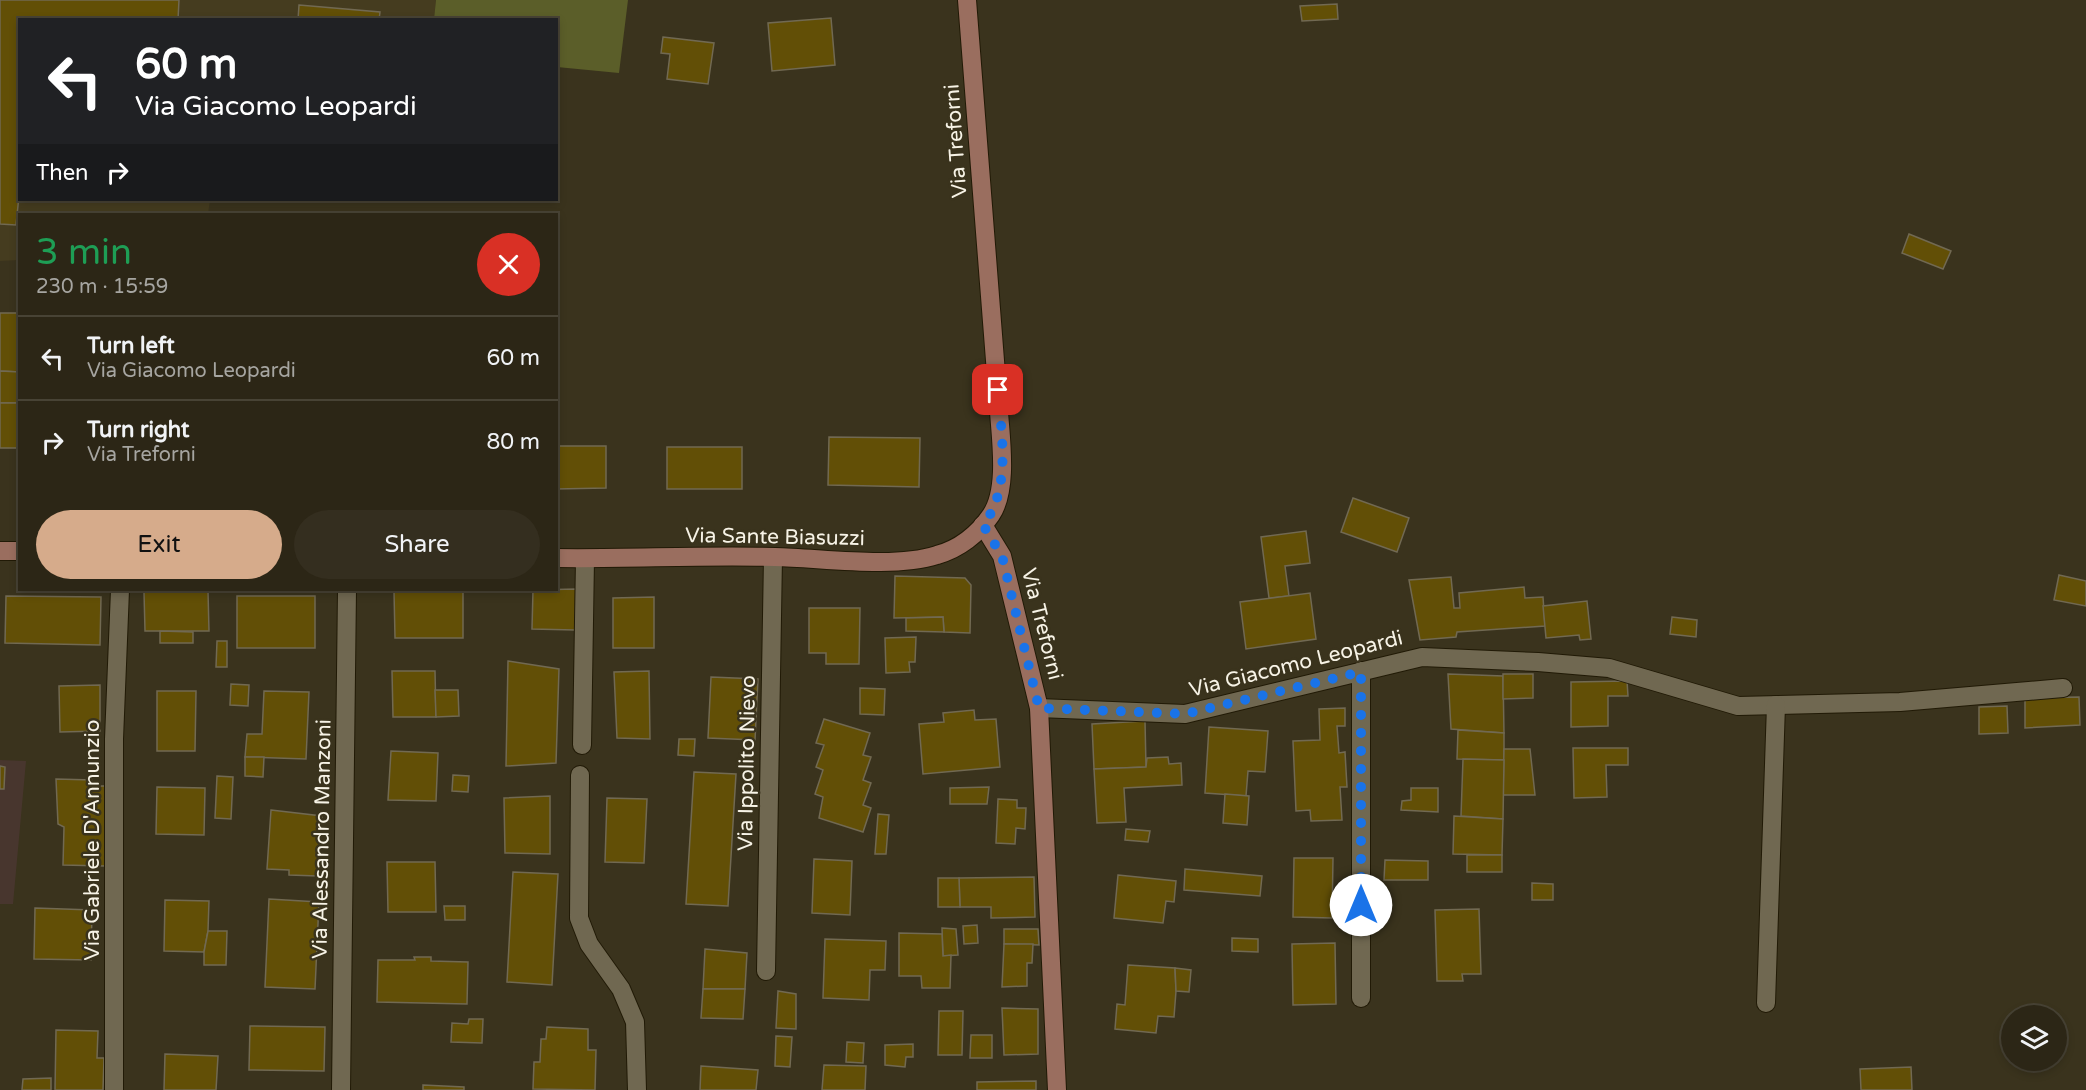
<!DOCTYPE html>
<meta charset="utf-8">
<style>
:root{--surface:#2c2616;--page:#342e1f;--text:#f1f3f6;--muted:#a6a5a1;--line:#484335;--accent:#d6ab8b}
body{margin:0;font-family:"Varela Round",sans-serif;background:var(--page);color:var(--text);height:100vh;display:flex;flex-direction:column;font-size:22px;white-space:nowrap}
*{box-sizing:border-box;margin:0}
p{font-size:20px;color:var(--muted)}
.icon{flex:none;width:33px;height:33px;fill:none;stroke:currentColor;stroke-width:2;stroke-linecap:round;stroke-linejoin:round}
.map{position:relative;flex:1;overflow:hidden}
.sheet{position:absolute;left:18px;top:213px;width:540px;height:378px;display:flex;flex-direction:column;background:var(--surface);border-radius:0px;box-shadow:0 3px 9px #0003,0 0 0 2px var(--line)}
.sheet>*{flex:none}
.hud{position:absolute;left:18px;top:18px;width:540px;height:183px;border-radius:0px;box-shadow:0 3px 9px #0003,0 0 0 2px var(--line);background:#202124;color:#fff;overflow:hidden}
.controls{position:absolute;left:2001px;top:1005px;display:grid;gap:12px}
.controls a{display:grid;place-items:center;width:66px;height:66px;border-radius:50%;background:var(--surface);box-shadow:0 3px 9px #0003,0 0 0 2px var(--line);font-size:30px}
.pin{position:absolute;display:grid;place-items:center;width:51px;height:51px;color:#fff;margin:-26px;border-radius:12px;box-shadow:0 3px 9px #0006}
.me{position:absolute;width:66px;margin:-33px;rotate:0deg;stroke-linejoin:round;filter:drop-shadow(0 0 4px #0008)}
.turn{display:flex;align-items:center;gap:21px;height:126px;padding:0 18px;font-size:27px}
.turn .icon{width:78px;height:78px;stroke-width:2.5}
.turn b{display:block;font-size:42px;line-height:51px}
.then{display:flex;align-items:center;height:57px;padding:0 18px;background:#0003;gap:12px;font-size:22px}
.round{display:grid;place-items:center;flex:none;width:63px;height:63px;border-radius:32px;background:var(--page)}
.summary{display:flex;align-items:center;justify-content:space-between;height:102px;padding:0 18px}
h1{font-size:36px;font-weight:600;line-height:45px;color:#1e9e55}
.button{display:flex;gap:12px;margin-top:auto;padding:12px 18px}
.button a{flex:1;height:69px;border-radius:36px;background:var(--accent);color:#111;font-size:24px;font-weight:600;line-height:69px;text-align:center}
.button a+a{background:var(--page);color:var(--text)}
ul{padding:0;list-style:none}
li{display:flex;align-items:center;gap:18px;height:84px;padding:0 18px;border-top:2px solid var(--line)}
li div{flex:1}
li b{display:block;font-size:22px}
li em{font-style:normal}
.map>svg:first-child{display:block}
.built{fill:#453c1f}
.industrial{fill:#48362e}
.green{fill:#5b5e29}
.building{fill:#624f06;stroke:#716952;stroke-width:1.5}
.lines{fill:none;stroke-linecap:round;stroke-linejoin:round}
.street-casing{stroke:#211a06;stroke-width:20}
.secondary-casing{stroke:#211a06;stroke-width:20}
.street{stroke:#706851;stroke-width:18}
.secondary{stroke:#9a6e5f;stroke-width:18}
.route{stroke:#1a73e8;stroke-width:10;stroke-dasharray:0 18}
.labels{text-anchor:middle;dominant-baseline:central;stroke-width:5;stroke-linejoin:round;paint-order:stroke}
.street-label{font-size:21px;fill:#f7f3e6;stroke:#3a331d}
</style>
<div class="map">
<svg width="2086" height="1090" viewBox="0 0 2086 1090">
<rect width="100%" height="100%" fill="#3a331d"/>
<!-- built -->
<path class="built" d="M0 0H436L434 20H20V200H210L208 214H20L19 260 0 261Z"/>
<!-- industrial -->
<path class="industrial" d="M0 760 26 761 13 904H0Z"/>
<!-- green -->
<path class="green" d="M436 0H628L619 73 557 67 556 20 434 19Z"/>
<!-- building -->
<g class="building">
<path d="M0 0H179L178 20H20V186L16 225 0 224Z"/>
<path d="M1337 4 1338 19 1302 21 1300 6Z"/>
<path d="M299 5 380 12 379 20H298Z"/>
<path d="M831 18 835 65 772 71 768 23Z"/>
<path d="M663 37 714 43 708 84 667 79 670 54 661 53Z"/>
<path d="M1909 234 1951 251 1943 269 1902 253Z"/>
<path d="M0 313H20V372L0 371Z"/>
<path d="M0 371 20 372V403H0Z"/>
<rect x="0" y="403" width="20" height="45"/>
<path d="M829 437 920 438 919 487 828 485Z"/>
<path d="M556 446H606V488L556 489Z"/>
<rect x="667" y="447" width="75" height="42"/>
<path d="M1353 498 1409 518 1397 552 1341 532Z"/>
<path d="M1306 531 1310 563 1285 566 1289 596 1269 598 1261 537Z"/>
<path d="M2059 575 2086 581V606L2054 600Z"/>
<path d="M895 576 965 578 971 585 970 633 944 632 943 617 894 618Z"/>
<path d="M1451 577 1454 608H1460L1459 593 1524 587 1525 598 1543 597 1545 626 1457 632 1456 637 1420 640 1409 580Z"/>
<path d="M576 589 575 630 532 629 533 590Z"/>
<path d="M463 590V638H395L394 591Z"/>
<path d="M208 591 209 631H145L144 592Z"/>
<path d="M1310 593 1316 639 1246 649 1240 602Z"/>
<path d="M6 596 101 597 100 645 5 643Z"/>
<rect x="237" y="596" width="78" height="52"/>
<path d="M654 597V648H613V598Z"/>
<path d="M1587 601 1591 639 1580 640 1579 635 1546 638 1543 606Z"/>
<path d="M809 608H860L859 664H826V653H809Z"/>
<path d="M943 617 944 632 906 631V618Z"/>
<path d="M1672 617 1697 620 1696 637 1670 634Z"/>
<path d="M160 631 193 632V643H160Z"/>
<path d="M916 637 915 662H909L910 672 886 673 885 638Z"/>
<path d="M217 641H227V667H216Z"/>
<path d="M508 661 559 669 556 763 506 766Z"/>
<path d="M392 671H435L436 717H393Z"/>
<path d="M649 671 650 739 617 738 614 672Z"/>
<path d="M1448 674 1503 676 1504 733 1451 729Z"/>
<path d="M1503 674H1533V698L1503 699Z"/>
<path d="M711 677 758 679 755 740 708 738Z"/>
<path d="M1627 681 1628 696H1608V726L1571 727V682Z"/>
<path d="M231 684 249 685 248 706 230 705Z"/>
<path d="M100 685V731L60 732 59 686Z"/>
<path d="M860 688 885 689 884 715 860 714Z"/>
<path d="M435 690H458L459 716 436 717Z"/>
<path d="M157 691H196L195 751H157Z"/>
<path d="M264 691 309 692 306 759 245 757 247 734H262Z"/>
<path d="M2079 697 2080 725 2025 728V698Z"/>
<path d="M2007 706 2008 733 1979 734V707Z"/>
<path d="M1345 708V726H1337L1339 753 1345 752 1347 787H1340L1342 820 1311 821 1310 810 1296 811 1293 741 1320 740 1319 709Z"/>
<path d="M974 710 975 720 996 719 1000 767 923 774 919 724 944 722 943 713Z"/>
<path d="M824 719 870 733 863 755 871 757 863 780 871 783 863 805 871 808 863 832 819 818 823 797 815 794 823 770 816 767 824 745 816 743Z"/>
<path d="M1145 721 1146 767 1094 769 1092 724Z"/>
<path d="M1209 727 1268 731 1265 772 1248 771 1246 796 1205 793Z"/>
<path d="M1458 730 1504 733V760L1457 759Z"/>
<path d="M679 739H695L694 756 678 755Z"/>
<path d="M1573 748H1628V765H1606L1607 797 1574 798Z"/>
<path d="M1504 749H1530L1535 795H1503Z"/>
<path d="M391 751 438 753 436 801 388 800Z"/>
<path d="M245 757H264L263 777 245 776Z"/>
<path d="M1168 757 1169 764 1181 763 1182 785 1124 788 1126 822 1097 823 1094 769 1146 767 1147 758Z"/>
<path d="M1463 759 1504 760 1503 819 1461 816Z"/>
<path d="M0 766 5 767 4 789H0Z"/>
<path d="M694 772 736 774 728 906 686 904Z"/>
<path d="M453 775 469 776 468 792 452 791Z"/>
<path d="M217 776 233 777 231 819 215 818Z"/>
<path d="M56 779 92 780V786H108L105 866 63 865 64 827 58 824Z"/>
<path d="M157 787 205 788 204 835 156 834Z"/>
<path d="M989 787 987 804H950V788Z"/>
<path d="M1411 788H1438V812L1401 810 1402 801 1411 800Z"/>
<path d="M1225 794 1249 796 1247 825 1223 823Z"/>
<path d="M550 796V854L505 853 504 798Z"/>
<path d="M607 798 647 799 644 863 605 862Z"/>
<path d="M998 799 1017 800V808H1026L1025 829 1016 828 1015 844 996 843Z"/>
<path d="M271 810 322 816 318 876 289 875V870L267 869Z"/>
<path d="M878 814 889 815 886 854H875Z"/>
<path d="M1454 816 1503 819 1502 855 1453 854Z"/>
<path d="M1126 829 1150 831 1148 842 1125 840Z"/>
<rect x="1467" y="855" width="35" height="17"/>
<path d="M1294 858H1333L1332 918 1293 917Z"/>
<path d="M814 859 852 861 850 915 812 913Z"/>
<path d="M1385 860 1428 861V880H1384Z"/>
<path d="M387 862H435L436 912H388Z"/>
<path d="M1185 869 1262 876 1260 896 1184 890Z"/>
<path d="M513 872 558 874 552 985 507 982Z"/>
<path d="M1118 875 1176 881 1174 902 1166 901 1163 923 1114 918Z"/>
<path d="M1034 877 1035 917 991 918V907H960L959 878Z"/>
<path d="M938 878H959L960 907H938Z"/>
<path d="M1532 883 1553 884V900H1532Z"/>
<path d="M269 899 319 902 315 989 265 987Z"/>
<path d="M165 900 209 901 208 931 204 952 164 951Z"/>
<path d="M444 906H465V920H445Z"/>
<path d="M35 908 92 910 91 960 34 959Z"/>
<path d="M1479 909 1481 974H1462L1463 981H1437L1435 910Z"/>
<path d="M977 925 978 943 964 944 963 926Z"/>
<path d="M942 928 956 929 958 955 943 956Z"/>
<path d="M1004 929H1038L1039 945 1004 944Z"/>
<path d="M208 931H227L226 965H204V952Z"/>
<path d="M899 933 942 934 943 956 951 955 950 988H922L921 976H899Z"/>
<path d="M1232 938 1258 939V952L1232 951Z"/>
<path d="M825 939 886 941 885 970H870L869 1000 823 998Z"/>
<path d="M1335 943 1336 1004 1293 1005 1292 944Z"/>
<path d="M1004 944H1033L1032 963H1027V986L1002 987Z"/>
<path d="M705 949 747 953 745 989H703Z"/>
<path d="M414 957H431V961L468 962 467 1004 377 1002 378 960H415Z"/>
<path d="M1128 965 1175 968 1176 991 1174 1017 1158 1016 1156 1033 1115 1029 1117 1004 1125 1005Z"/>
<path d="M1175 968 1191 970 1189 992 1176 991Z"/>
<path d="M703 989H745L743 1019 701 1018Z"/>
<path d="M778 991 796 994V1029L776 1028Z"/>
<path d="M1002 1008 1038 1009V1054L1004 1055Z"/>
<path d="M939 1011H963L962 1055H938Z"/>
<path d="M469 1019H483L482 1043 451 1042 452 1023 468 1024Z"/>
<path d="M250 1026 325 1027 324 1071 249 1070Z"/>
<path d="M547 1027 588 1029V1050H596L595 1090 533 1089 534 1062H540L541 1039H546Z"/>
<path d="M56 1030 98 1031 97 1058H104L103 1090H55Z"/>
<path d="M971 1035H992V1058H970Z"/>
<path d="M776 1036 792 1037 790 1067 775 1066Z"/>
<path d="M847 1042 864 1043 863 1063 846 1062Z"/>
<path d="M913 1044V1057H906L905 1067 885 1065V1045Z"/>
<path d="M165 1054 218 1056 216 1090H164Z"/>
<path d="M824 1065 866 1066 865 1090H822Z"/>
<path d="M701 1066 758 1070 756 1090H700Z"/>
<path d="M1911 1067 1912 1090H1861L1860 1069Z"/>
<path d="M51 1078V1090H22L23 1079Z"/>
<path d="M1036 1081V1090H977V1082Z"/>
<path d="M423 1085 464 1087V1090H423Z"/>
</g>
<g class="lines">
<!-- street casing -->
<g class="street-casing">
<g id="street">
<path d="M1039 708 1185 714 1422 657 1538 662 1609 668 1738 706 1900 702 2063 688"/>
<path d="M582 745 585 559"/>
<path d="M580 775 579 918 589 944 621 989 635 1022 637 1090"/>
<path d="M766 971 773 557"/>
<path d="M1361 998V671"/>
<path d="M1766 1003 1776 705"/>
<path d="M114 1090V739L120 590"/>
<path d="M341 1090 347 590"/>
</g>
</g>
<!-- secondary casing -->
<g class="secondary-casing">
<g id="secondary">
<path d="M983 525 1002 556 1039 708 1057 1090"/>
<path d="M0 551H20"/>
<path d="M556 558C629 559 702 555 775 557 823 558 893 569 937 555 959 549 978 534 991 515 1008 490 1001 441 999 412L967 0"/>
</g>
</g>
<!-- street -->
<use href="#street" class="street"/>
<!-- secondary -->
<use href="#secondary" class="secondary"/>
</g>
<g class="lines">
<!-- route -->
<path class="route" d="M998 390C1001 433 1012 489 983 525L1002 556 1039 708 1185 714 1361 672V905"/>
</g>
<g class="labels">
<!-- street labels -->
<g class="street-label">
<text transform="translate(956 141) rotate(-94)">Via Treforni</text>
<text transform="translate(775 537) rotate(1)">Via Sante Biasuzzi</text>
<text transform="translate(1042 624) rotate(76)">Via Treforni</text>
<text transform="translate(1296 664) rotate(-14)">Via Giacomo Leopardi</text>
<text transform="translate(747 763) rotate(-89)">Via Ippolito Nievo</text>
<text transform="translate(322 839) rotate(-89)">Via Alessandro Manzoni</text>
<text transform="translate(92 840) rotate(-90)">Via Gabriele D'Annunzio</text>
</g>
</g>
</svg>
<div class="controls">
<a><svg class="icon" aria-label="layers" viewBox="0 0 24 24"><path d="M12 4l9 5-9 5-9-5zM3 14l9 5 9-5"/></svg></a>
</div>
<div class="pin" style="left:998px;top:390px;background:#d93025"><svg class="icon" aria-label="arrive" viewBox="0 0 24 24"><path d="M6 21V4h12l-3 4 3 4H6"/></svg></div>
<svg class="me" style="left:1361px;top:905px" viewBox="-20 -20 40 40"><circle r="19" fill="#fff"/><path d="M0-13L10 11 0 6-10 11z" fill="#1a73e8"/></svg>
<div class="hud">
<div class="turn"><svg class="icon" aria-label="left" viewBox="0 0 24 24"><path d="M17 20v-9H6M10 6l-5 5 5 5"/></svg><div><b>60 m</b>Via Giacomo Leopardi</div></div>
<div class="then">Then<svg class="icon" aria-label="right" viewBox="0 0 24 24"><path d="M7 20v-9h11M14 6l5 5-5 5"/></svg></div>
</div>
<section class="sheet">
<div class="summary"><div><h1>3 min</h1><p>230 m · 15:59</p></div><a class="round" style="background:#d93025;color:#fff"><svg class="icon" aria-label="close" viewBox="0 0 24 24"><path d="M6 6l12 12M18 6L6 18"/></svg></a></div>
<ul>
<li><svg class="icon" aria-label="left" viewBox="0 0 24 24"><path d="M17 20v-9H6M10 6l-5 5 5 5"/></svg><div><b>Turn left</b><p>Via Giacomo Leopardi</p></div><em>60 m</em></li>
<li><svg class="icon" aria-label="right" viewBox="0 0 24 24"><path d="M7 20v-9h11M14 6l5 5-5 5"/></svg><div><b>Turn right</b><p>Via Treforni</p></div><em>80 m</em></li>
</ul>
<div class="button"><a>Exit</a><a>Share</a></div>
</section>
</div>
